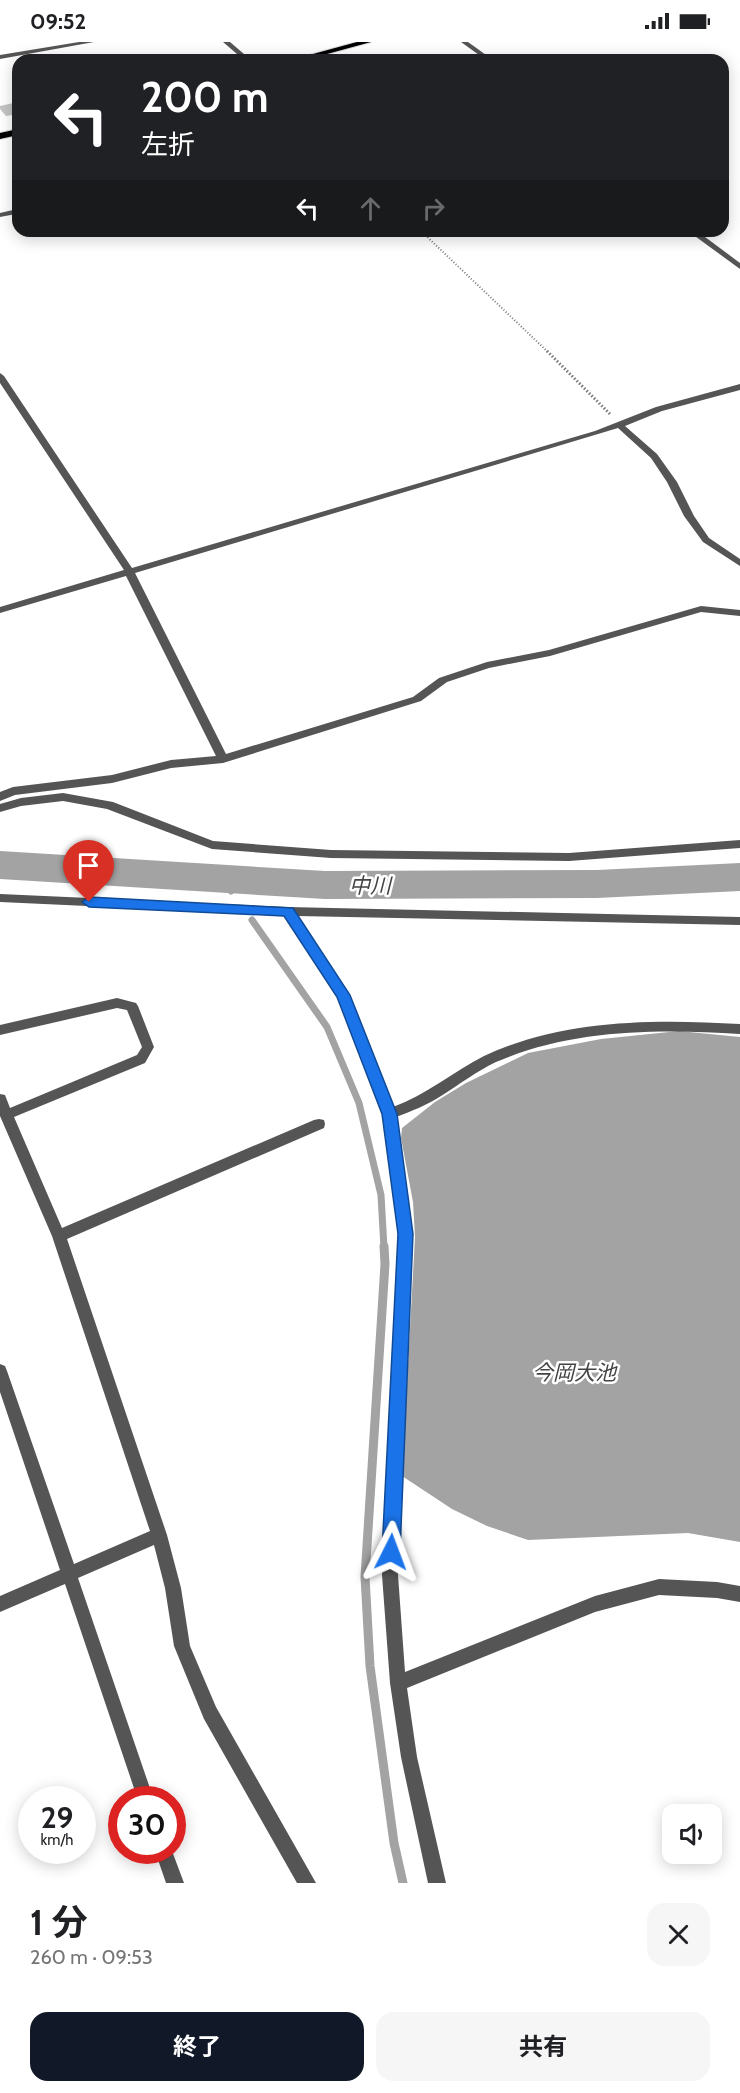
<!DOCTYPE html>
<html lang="ja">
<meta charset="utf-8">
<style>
:root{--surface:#fff;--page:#f6f6f6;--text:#202124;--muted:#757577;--accent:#111827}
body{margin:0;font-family:Cabin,"Noto Sans JP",sans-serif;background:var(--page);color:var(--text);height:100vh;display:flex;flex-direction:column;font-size:22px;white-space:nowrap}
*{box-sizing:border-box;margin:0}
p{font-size:20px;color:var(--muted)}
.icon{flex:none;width:33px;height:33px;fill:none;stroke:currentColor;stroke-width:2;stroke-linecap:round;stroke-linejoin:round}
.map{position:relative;height:1841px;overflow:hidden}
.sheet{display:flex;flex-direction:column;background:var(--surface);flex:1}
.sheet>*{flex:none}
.top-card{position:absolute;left:12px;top:12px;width:717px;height:183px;border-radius:18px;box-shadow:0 3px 15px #0003;background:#202124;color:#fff;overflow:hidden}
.fabs{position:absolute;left:662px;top:1762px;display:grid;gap:12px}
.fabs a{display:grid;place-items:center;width:60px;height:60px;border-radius:12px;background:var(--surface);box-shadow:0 3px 15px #0003;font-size:30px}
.speed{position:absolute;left:18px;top:1744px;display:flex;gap:12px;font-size:30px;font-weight:700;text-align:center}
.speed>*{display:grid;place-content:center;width:78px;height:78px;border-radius:50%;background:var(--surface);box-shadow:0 3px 15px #0003;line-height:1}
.speed small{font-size:15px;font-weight:400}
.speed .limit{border:9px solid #d22;background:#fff;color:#111}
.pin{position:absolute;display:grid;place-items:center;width:51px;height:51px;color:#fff;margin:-62px -26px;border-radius:50% 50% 50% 0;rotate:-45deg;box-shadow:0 0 6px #0007}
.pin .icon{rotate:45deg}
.me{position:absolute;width:66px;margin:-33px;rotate:3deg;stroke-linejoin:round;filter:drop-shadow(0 0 4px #0008)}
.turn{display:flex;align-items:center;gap:21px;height:126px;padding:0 30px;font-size:27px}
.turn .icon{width:78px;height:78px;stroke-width:2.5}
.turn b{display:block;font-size:42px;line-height:51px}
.lanes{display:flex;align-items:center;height:57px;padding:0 30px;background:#0003;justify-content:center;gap:30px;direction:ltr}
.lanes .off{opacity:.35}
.round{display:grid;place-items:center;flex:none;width:63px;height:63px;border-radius:18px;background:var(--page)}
.summary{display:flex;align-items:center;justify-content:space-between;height:102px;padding:0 30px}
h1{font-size:36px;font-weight:700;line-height:45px}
.cta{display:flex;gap:12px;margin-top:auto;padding:12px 30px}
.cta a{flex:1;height:69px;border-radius:18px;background:var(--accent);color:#fff;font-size:24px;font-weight:700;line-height:69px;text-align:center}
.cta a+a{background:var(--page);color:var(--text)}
.status{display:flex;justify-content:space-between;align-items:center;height:42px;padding:0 30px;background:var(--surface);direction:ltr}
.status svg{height:16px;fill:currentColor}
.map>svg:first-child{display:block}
.water{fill:#a3a3a3}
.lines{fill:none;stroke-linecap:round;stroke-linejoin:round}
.stream-far1{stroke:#a3a3a3;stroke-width:7}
.stream{stroke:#a3a3a3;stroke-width:9}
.river{fill:#a3a3a3;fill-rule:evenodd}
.building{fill:#c4c4c4}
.primary-casing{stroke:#dbdbdb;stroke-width:2}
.path-far1{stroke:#777;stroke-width:2;stroke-dasharray:1 2;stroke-linecap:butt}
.path{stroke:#777;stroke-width:3;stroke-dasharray:1.5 2;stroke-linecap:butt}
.street{fill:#555;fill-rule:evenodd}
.primary{fill:#000;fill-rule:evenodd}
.route{fill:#1a73e8;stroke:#114b97;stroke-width:1.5}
.labels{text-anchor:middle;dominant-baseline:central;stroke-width:5;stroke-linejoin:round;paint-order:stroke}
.water-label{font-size:21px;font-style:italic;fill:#444;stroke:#fff}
</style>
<div class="status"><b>09:52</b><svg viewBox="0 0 49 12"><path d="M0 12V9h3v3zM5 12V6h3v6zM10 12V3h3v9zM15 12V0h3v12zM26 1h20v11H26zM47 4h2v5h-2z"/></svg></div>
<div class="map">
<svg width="740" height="1841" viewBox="0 0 740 1841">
<rect width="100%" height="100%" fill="#fff"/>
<!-- water -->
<path class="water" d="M679 989 740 995V1500L688 1491 528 1498 487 1484 452 1467 402 1434 415 1195 413 1160 401 1096 402 1086 435 1060 466 1041 528 1011 601 997Z"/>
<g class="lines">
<!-- stream-far1 -->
<g class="stream-far1">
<path d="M222 837 231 849"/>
<path d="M252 878 327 985 359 1061 381 1153 384 1206"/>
</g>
<!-- stream -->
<path class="stream" d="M384 1204 385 1222 365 1535 370 1624 394 1801 403 1841"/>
<!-- river -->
<path class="river" d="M0 809 325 829 597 828 740 821V849L597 856 325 857 0 837Z"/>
</g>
<!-- building -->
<path class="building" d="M18 60V72L6 74 0 67V64Z"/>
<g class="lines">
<!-- primary casing -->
<g class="primary-casing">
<g id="primary">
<path d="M357 0H371L305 18H291Z"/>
<path d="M18 87V93L0 97V91Z"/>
</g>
</g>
<!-- path-far1 -->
<path class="path-far1" d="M421 189 549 311"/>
<!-- path -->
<path class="path" d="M547 309 611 373"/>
<!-- street -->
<g class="street">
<path d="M79 0H94L0 17V13Z"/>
<path d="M223 0H230L251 18H244Z"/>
<path d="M461 0H468L493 18H486Z"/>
<path d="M207 13H211L216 18H209L206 14Z"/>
<path d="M13 168 17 170 16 172 0 175V171Z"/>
<path d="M688 189H697L740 221V227Z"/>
<path d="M0 331 4 334 132 526 595 389 656 365 740 342V348L662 369 625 384 657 412 677 440 694 474 709 496 740 517V524L703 500 684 474 667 440 651 416 618 386 135 531 226 712 413 655 439 636 487 620 549 608 701 564 740 568V574L701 570 550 614 489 626 447 640 421 659 223 721 171 726 112 741 15 753 0 759V750L13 745 112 733 171 718 216 714 126 534 0 571V565L124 528 0 341Z"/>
<path d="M63 751 113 760 213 799 331 808 569 811 740 798V806L569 819 331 816 212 807 107 767 63 759 21 764 0 770V762L21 756Z"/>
<path d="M0 852 288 865 740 875V883L297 874 349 953 393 1065C426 1053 453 1030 484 1014 563 977 655 977 740 982V992C658 987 573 987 496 1020 477 1029 460 1042 441 1054 427 1063 412 1069 396 1075L412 1192 398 1533 405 1630 595 1554 659 1537 717 1540 740 1544V1560L717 1556 659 1553 595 1570 407 1646 417 1715 446 1841H428L401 1715 390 1641 382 1533 398 1192 383 1072 337 954 285 873 0 860Z"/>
<path d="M117 956 136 961 138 964 154 1005 145 1021 14 1075 62 1186 314 1078 319 1077 324 1078 325 1082 324 1086 67 1197 167 1493 181 1546 190 1604 216 1665 316 1841H297L204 1677 174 1604 165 1546 154 1503 78 1536 154 1758H138L65 1542 0 1570V1554L60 1528 0 1350V1322L5 1324 7 1329 74 1522 150 1489 52 1194 0 1074V1052L5 1053 10 1066 137 1013 142 1005 127 968 117 966 0 993V983Z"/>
<path d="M155 1809H172L184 1841H166Z"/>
</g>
<!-- primary -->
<use href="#primary" class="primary"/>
</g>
<!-- route -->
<path class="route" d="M89 855 293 866 350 953 397 1072 413 1192 400 1510 397 1516 391 1519 385 1516 382 1510 398 1192 382 1072 337 955 284 874 89 865 82 860Z"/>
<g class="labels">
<!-- water labels -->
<g class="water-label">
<text x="370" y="843">中川</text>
<text x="574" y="1330">今岡大池</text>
</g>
</g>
</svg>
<div class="fabs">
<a><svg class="icon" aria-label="sound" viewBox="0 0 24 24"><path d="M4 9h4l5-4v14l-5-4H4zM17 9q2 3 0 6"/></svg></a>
</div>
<div class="speed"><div>29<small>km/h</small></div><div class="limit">30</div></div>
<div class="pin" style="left:89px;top:860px;background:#d93025"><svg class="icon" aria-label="arrive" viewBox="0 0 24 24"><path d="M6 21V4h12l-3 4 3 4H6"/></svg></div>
<svg class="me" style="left:391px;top:1510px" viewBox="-20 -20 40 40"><path d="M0-17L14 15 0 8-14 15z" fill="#1a73e8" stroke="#fff" stroke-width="4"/></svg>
<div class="top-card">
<div class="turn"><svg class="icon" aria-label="left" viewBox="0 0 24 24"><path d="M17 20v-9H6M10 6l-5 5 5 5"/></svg><div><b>200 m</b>左折</div></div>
<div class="lanes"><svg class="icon" aria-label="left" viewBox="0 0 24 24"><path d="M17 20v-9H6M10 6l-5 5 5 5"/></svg><svg class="icon off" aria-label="ahead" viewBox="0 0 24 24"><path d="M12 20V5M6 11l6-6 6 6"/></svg><svg class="icon off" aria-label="right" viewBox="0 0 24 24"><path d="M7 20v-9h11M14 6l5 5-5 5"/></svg></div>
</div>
</div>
<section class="sheet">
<div class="summary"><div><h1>1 分</h1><p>260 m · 09:53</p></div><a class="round"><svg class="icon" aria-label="close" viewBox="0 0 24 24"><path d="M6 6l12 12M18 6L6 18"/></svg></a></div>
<div class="cta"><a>終了</a><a>共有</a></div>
</section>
